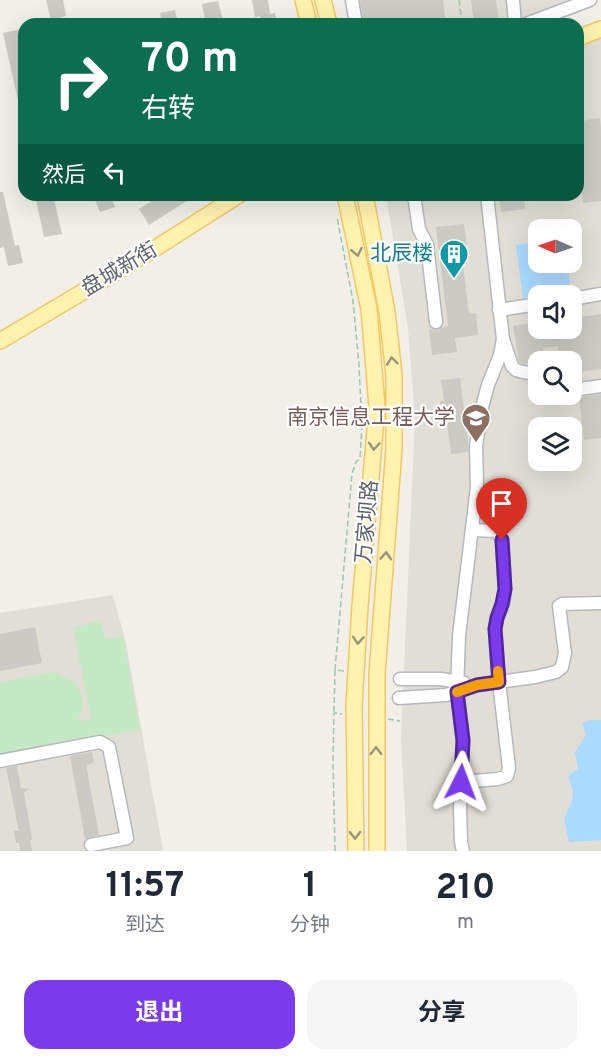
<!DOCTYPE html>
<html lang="zh">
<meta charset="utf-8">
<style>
:root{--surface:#fff;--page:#f6f6f7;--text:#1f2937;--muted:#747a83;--accent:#7c3aed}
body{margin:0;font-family:Overpass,"Noto Sans SC",sans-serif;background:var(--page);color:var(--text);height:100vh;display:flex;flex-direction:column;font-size:22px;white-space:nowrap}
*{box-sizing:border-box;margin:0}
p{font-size:20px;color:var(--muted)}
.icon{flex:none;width:33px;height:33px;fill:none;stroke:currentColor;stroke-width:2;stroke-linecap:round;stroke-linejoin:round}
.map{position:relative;height:851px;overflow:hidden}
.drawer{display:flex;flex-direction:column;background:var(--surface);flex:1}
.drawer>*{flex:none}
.banner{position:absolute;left:18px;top:18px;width:566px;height:183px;border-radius:18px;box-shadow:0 6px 24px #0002;background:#0b6e4f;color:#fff;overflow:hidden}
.needle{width:39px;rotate:272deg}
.buttons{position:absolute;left:528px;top:219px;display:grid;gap:12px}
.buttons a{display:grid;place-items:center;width:54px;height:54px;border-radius:12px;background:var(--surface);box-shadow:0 6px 24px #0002;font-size:30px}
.pin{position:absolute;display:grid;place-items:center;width:51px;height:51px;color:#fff;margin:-62px -26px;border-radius:50% 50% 50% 0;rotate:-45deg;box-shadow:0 0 6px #0007}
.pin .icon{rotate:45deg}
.me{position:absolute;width:66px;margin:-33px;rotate:3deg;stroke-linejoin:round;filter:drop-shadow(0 0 4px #0008)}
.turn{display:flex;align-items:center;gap:21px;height:126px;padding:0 24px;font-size:27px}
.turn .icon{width:78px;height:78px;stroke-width:2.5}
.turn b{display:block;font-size:42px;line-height:51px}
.then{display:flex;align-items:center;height:57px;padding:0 24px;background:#0003;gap:12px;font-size:22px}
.eta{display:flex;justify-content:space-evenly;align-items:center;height:102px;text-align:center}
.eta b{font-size:36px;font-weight:700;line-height:42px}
.button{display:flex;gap:12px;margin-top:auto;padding:12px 24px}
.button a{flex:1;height:69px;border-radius:18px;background:var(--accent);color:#fff;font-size:24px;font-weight:700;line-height:69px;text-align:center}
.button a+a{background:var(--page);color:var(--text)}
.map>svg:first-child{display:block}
.education{fill:#e1ded6;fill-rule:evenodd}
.green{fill:#c5e8c5}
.water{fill:#aadaff}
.building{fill:#cccac5}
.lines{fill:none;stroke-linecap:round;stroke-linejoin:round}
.minor-casing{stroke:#b5b8bc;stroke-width:15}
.major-casing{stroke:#f2c960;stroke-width:18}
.path{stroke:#9cc7a9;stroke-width:1.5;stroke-dasharray:6 3;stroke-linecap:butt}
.minor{stroke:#fff;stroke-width:12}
.major{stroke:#fff2af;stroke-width:15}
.oneway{stroke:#979581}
.route-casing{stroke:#51269a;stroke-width:15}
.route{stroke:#7c3aed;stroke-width:10}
.slow{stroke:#f59e0b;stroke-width:10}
.labels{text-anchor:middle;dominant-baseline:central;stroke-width:4.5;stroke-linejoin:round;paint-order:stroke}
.culture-label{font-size:21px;fill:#0d838f;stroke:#fff;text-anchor:end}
.street-label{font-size:21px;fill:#5f6368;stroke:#fff}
.education-label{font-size:21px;fill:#785e54;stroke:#fff;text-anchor:end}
</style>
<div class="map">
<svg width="601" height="851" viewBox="0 0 601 851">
<rect width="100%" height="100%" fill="#f1efe8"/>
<!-- education -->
<g class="education">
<path d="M345 0H599L537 24H350Z"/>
<path d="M601 36V851H407L401 738 415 418 408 329 386 195H578V44ZM538 230H572V262H538ZM538 296H572V328H538ZM538 362H572V394H538ZM538 428H572V460H538Z"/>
<path d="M113 595 126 643 163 851H0V613Z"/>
</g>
<!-- green -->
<path class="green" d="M101 621 105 639 123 637 140 730 0 754V682L54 672 75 682 81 693 83 706 78 721 91 719 73 627Z"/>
<!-- water -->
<g class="water">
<path d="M538 242V262L568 263 570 286 568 292H553L523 298 516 245Z"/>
<path d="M591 720H601V840L569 842C568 834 564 824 565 817 567 809 573 802 573 794 573 786 568 782 569 774L578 769 575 752 586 735 582 723Z"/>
</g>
<!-- building -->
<g class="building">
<path d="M46 0H63L66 16 51 20Z"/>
<path d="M252 0H268L270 14 275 13 277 24H261L260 16 255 17Z"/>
<path d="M360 0H443L446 24H364Z"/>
<path d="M471 0H496L499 23 474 24Z"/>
<path d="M218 1 224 24H206L202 4Z"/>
<path d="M175 10 178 24H162L160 13Z"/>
<path d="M21 29 24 44V114H21L3 33Z"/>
<path d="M600 118 601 130V201L583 203 578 162V125L586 120Z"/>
<path d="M0 192H3L15 246 19 245 23 263 8 266 4 247 0 248Z"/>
<path d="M35 195H53L62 234 44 237Z"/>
<path d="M93 195H110L115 207 100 212Z"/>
<path d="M161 195H196L149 225 139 209Z"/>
<path d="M499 195H524L525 209 501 212Z"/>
<path d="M464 224 467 247 461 248 469 314 476 313 478 335 455 338 457 352 432 355 429 329 438 330 442 327 448 326 436 227Z"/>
<path d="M601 314V369L572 373V362H560L558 346 543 348 545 361 524 364 519 362 513 326 538 322V328H572V318Z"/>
<path d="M460 378 468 441V452L451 454 446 415 442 416 440 401H444L441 380Z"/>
<path d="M601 394V438L584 440 579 397Z"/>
<path d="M35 627 42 663 0 671V634Z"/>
<path d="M92 752 94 763 86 765 99 835 85 839 70 756Z"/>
<path d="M17 766 21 788 29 789 24 793 32 839 30 840 32 851H20L19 843H16L14 831H19L6 768Z"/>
</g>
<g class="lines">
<!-- minor casing -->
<g class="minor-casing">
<g id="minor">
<path d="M352 0 356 24"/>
<path d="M513 0 515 24"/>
<path d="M526 24 590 0"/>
<path d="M414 195 419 229 427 245 436 322"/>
<path d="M487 195 503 339 512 366 516 370 523 372 538 374"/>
<path d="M572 299 601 294"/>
<path d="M499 310 538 304"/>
<path d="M572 388 573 390 601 386"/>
<path d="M400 679H441L464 683"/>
<path d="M399 698 446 695 477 685 535 677 556 672 562 667 565 653 559 606 562 604 601 603"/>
<path d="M0 761 100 742 109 747 127 838 91 845"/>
<path d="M461 782 498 779 507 776 509 768 499 682 495 629 497 618 503 604 505 589 502 540 497 531 472 530"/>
<path d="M463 851 461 842 460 809 463 740 457 692 459 636 477 487 476 446 482 407 488 385 500 355 503 339"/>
</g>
</g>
<!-- major casing -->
<g class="major-casing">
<g id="major">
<path d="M303 0 309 24"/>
<path d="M323 0 329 24"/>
<path d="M578 38 601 29"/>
<path d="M345 195 369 309 377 407 360 606 354 705 356 851"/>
<path d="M365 195 387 312 394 375V449L377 674V851"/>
<path d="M0 341 140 258 239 195"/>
</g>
</g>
<!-- path -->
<g class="path">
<path d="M459 0 462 24"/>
<path d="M335 670 352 474 356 462 360 458 362 426 359 365 353 301 337 217"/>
<path d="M334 712 335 670 345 671"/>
<path d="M388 719 400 721"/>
<path d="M335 851 333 760 334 713 342 714"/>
</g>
<!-- minor -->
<use href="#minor" class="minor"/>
<!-- major -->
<use href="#major" class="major"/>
</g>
<!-- one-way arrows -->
<defs><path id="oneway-chevron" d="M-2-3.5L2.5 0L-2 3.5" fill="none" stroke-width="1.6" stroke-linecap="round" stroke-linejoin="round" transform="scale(1.5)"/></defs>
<g class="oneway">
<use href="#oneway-chevron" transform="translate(357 252) rotate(78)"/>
<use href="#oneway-chevron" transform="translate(392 361) rotate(-97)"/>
<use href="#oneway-chevron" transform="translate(374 446) rotate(94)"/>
<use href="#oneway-chevron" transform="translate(386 556) rotate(-86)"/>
<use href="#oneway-chevron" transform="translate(358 640) rotate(94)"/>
<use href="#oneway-chevron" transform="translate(376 751) rotate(-90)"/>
<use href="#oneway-chevron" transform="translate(355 835) rotate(89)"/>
</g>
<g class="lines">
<!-- route casing -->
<g class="route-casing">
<path id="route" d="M461 782 463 740 457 692 477 685 499 682 495 629 497 618 502 604 505 589 502 540"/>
</g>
<!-- route -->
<use href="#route" class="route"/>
<!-- slow -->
<path class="slow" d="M457 692 477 685 499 682 498 671"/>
</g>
<!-- icons -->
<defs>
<g id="building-pin" transform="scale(1.5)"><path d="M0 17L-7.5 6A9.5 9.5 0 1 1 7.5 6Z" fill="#0f9aa8" stroke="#fff"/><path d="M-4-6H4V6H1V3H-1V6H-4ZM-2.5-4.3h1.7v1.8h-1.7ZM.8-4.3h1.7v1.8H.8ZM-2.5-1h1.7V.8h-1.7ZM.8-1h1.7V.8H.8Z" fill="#fff"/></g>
<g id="university-pin" transform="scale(1.5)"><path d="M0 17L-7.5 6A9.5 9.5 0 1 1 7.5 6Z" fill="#8d6e63" stroke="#fff"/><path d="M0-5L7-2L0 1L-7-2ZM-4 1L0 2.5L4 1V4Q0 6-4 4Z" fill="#fff"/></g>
</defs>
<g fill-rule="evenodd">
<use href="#building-pin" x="454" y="254"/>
<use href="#university-pin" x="476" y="418"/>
</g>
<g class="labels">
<!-- culture labels -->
<g class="culture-label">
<text x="433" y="254">北辰楼</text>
</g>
<!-- street labels -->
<g class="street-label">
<text transform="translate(120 270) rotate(-31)">盘城新街</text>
<text transform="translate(368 522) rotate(-85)">万家坝路</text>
</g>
<!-- education labels -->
<g class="education-label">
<text x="455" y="418">南京信息工程大学</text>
</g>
</g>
</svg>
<div class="buttons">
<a><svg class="needle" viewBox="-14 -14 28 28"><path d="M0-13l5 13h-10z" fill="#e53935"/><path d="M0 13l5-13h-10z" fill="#747a83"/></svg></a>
<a><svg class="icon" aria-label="sound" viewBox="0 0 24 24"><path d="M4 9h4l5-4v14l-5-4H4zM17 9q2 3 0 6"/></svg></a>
<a><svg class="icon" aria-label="search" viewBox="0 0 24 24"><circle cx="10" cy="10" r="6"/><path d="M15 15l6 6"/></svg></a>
<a><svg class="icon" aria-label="layers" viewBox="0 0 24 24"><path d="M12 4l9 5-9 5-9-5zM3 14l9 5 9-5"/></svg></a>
</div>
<div class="pin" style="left:502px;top:540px;background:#d93025"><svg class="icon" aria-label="arrive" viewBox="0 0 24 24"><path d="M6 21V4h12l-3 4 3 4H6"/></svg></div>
<svg class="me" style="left:461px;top:782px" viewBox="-20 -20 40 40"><path d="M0-17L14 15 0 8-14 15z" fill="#7c3aed" stroke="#fff" stroke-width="4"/></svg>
<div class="banner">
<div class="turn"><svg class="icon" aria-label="right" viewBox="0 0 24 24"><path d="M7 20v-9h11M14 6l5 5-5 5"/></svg><div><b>70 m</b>右转</div></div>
<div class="then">然后<svg class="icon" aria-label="left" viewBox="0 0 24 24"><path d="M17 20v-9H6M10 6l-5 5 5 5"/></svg></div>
</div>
</div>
<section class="drawer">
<div class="eta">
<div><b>11:57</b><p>到达</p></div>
<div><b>1</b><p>分钟</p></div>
<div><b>210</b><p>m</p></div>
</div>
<div class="button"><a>退出</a><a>分享</a></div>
</section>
